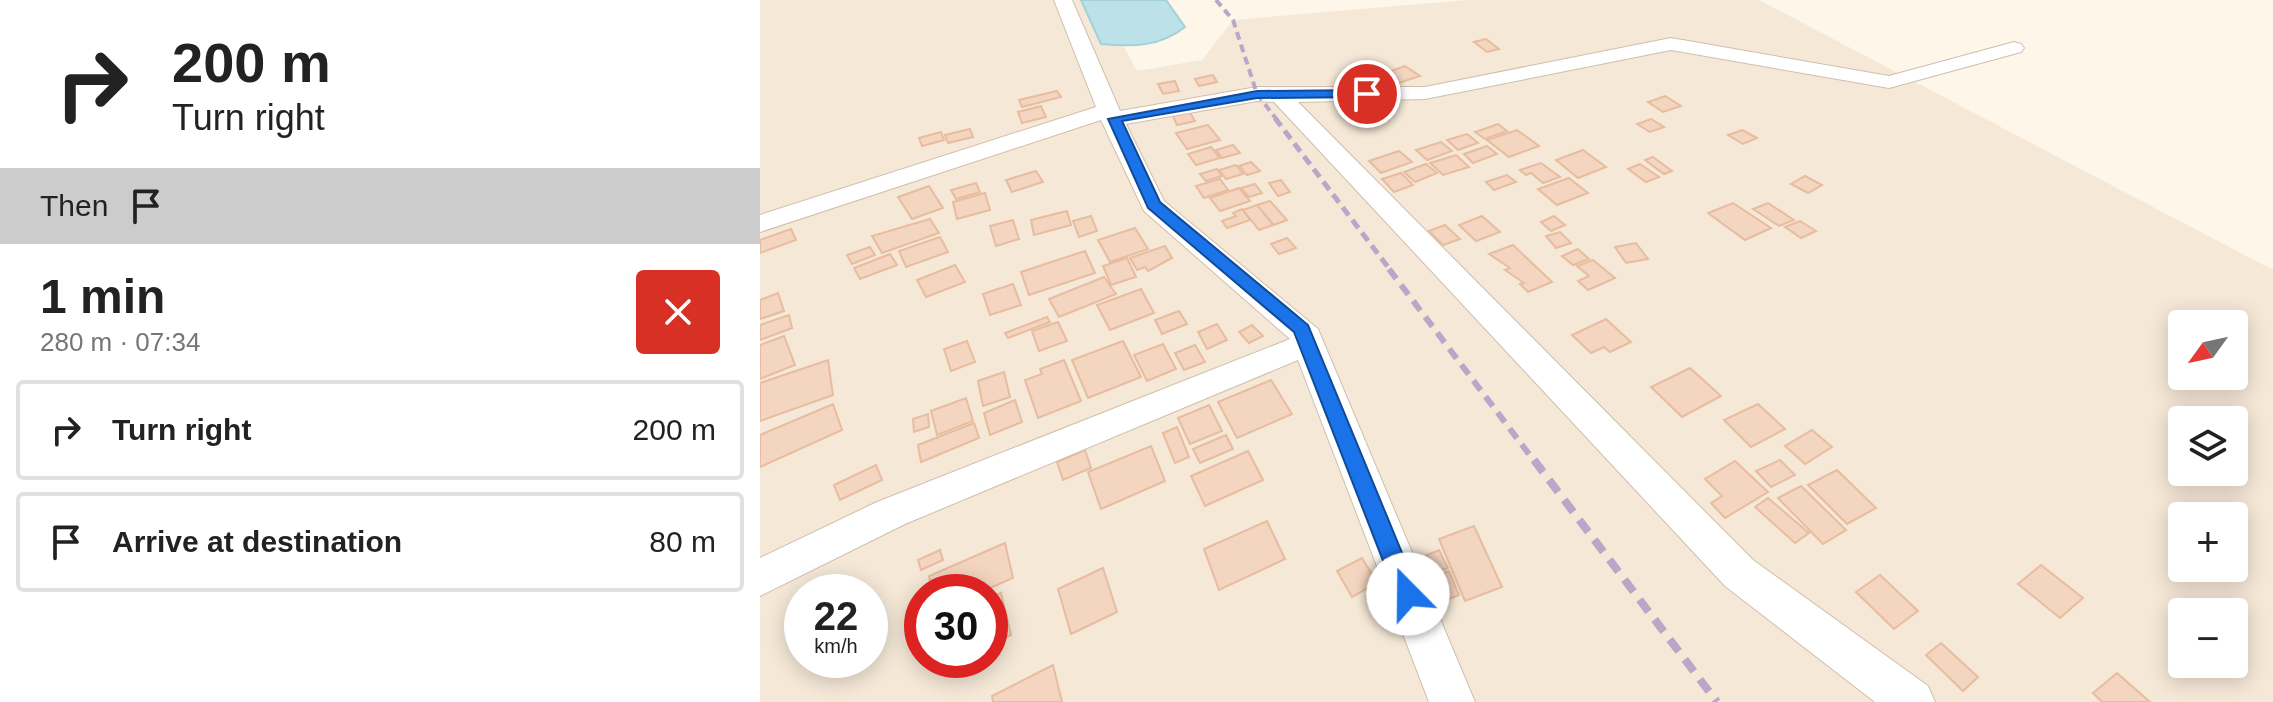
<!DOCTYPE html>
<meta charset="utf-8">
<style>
:root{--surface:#fff;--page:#f2f2f2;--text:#222;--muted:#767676;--line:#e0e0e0}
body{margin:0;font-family:Arial,sans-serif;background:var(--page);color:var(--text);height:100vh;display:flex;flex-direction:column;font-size:30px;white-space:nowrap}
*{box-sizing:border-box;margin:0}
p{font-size:26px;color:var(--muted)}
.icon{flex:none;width:44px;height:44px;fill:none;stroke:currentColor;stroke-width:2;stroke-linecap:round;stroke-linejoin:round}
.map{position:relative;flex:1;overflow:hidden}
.sheet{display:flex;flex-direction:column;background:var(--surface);width:760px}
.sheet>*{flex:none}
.guide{background:#fff;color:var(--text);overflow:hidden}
.needle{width:52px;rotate:237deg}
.fabs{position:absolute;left:1408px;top:310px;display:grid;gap:16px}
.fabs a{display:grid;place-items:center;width:80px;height:80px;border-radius:8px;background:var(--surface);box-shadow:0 4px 20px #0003;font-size:40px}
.speed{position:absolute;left:24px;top:574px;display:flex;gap:16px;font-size:40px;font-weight:700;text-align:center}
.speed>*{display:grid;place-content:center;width:104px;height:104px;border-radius:50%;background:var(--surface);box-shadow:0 4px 20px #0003;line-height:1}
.speed small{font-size:20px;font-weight:400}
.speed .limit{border:12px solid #d22;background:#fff;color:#111}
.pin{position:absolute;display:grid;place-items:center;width:68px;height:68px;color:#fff;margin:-34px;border:4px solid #fff;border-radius:50%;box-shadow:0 2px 8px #0007}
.me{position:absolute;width:88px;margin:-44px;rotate:338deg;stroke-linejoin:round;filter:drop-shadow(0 0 6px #0008)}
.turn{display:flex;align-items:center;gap:28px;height:168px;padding:0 40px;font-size:36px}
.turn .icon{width:104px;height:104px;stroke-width:2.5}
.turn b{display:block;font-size:56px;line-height:68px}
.then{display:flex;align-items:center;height:76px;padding:0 40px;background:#0003;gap:16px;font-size:30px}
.round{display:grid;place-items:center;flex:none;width:84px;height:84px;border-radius:8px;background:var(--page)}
.headline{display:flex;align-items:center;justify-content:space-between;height:136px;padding:0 40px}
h1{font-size:48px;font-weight:700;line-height:60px}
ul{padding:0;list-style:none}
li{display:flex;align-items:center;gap:24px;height:100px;margin:0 16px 12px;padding:0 24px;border:4px solid var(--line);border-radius:8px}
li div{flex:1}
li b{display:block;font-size:30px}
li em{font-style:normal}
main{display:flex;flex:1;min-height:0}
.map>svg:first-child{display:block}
.residential{fill:#f5e8d7;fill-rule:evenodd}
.water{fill:#bce1e8;stroke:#a2d1da;stroke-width:2}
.building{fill:#f4d5c0;stroke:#e7bc9f;stroke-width:2}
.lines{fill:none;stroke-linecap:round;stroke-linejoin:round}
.minor-casing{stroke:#d0bead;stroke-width:2}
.minor{fill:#fff;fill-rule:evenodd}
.rail-far3{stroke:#b9a6c9;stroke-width:4;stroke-dasharray:8 5;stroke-linecap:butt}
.rail-far2{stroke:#b9a6c9;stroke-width:5;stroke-dasharray:10 6;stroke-linecap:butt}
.rail-far1{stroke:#b9a6c9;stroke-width:6;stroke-dasharray:12 8;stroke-linecap:butt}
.rail{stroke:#b9a6c9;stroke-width:8;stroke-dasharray:15 10;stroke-linecap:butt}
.route{fill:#1a73e8;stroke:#114b97;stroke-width:2}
</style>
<main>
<section class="sheet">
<div class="guide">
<div class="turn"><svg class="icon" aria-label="right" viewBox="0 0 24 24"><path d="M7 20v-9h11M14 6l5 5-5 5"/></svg><div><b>200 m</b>Turn right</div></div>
<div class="then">Then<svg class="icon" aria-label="arrive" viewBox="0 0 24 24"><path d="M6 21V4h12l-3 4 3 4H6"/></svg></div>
</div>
<div class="headline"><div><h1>1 min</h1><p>280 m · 07:34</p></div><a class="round" style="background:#d93025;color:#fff"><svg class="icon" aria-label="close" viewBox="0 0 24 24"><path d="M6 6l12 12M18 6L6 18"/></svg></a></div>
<ul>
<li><svg class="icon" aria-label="right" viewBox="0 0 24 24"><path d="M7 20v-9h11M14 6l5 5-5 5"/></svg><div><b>Turn right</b></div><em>200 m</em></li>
<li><svg class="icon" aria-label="arrive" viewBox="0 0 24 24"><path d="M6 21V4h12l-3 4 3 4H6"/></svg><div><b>Arrive at destination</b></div><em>80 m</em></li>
</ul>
</section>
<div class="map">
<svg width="1513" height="702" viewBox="0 0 1513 702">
<rect width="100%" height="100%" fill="#fdf6e9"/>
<!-- residential -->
<path class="residential" d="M0 0H338L377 71 442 60 473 20 708 0H999L1513 270V702H0ZM1422 324H1474V376H1422ZM1422 420H1474V472H1422ZM1422 516H1474V568H1422ZM42 592H110V660H42ZM162 592H230V660H162ZM1422 612H1474V664H1422Z"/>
<!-- water -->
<path class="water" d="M321 0H406L425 27C400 47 372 47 341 44Z"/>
<!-- building -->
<g class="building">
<path d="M726 39 739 49 727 52 714 42Z"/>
<path d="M645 66 660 76 639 83 625 73Z"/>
<path d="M453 75 457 82 439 86 435 79Z"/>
<path d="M415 81 419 91 403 94 398 84Z"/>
<path d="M297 91 301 97 262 107 259 100Z"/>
<path d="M905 96 921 106 903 112 888 102Z"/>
<path d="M611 100 622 110 607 115 596 104Z"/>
<path d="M281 106 286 117 262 123 258 112Z"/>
<path d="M429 111 435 121 417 125 412 114Z"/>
<path d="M891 119 904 127 890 132 877 124Z"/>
<path d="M738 124 747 131 725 139 715 132Z"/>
<path d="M448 125 460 140 427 149 416 133Z"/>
<path d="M210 129 213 137 188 143 185 135Z"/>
<path d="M757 130 779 146 749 157 727 140Z"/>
<path d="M982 130 997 138 983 144 968 135Z"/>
<path d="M181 132 184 140 162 146 159 138Z"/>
<path d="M707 134 718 143 698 150 687 140Z"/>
<path d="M681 142 692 151 667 160 656 150Z"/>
<path d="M473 145 480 153 462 158 456 150Z"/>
<path d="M727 146 737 154 713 163 704 154Z"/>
<path d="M451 147 460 158 436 165 428 154Z"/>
<path d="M823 150 846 167 818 178 796 160Z"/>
<path d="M639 151 652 162 621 173 609 161Z"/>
<path d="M696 155 709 167 683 175 670 163Z"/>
<path d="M893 157 912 171 904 174 885 160Z"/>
<path d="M491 162 500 171 487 175 479 166Z"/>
<path d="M781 163 800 177 783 183 771 173 766 175 760 170Z"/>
<path d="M666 164 677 173 655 182 644 172Z"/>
<path d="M880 164 899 177 886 182 868 169Z"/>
<path d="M476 165 483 174 466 179 459 170Z"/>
<path d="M457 169 462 176 446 181 440 174Z"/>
<path d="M276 171 283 182 252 192 246 180Z"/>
<path d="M641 173 653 185 634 192 622 179Z"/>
<path d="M747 175 756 182 734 190 726 182Z"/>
<path d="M1045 176 1062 185 1048 193 1031 184Z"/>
<path d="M809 178 828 193 797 205 778 189Z"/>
<path d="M460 179 468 190 444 198 436 186Z"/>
<path d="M521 180 530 192 518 196 509 183Z"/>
<path d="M216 183 220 192 196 199 191 190Z"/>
<path d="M495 184 502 193 489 197 481 188Z"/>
<path d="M169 186 183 208 152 219 138 197Z"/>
<path d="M479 188 490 201 460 211 450 198Z"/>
<path d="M225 193 230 210 197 219 193 202Z"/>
<path d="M510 201 527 220 514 225 497 205Z"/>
<path d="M973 203 1011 228 985 240 948 213Z"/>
<path d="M1008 203 1034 220 1019 226 993 209Z"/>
<path d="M497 205 513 225 499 230 483 210Z"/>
<path d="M482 209 490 220 467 228 462 221 476 216 473 213Z"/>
<path d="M307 211 311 225 274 235 271 220Z"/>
<path d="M331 216 337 231 319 237 313 221Z"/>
<path d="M722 216 740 232 716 241 699 225Z"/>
<path d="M794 216 805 225 791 231 781 222Z"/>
<path d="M170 219 179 233 122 253 112 236Z"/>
<path d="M253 220 259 239 236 246 230 226Z"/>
<path d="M1040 221 1056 231 1041 238 1025 227Z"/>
<path d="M685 225 700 239 683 245 669 231Z"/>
<path d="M375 228 388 249 350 262 338 240Z"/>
<path d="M31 229 36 240 0 253V240Z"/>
<path d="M800 232 811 243 796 248 786 236Z"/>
<path d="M180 237 188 252 146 267 139 251Z"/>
<path d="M527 238 536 248 519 254 511 244Z"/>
<path d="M876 243 888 259 866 263 855 247Z"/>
<path d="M753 245 792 282 768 292 760 284 764 283 745 270 750 268 729 254Z"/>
<path d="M405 246 412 258 388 271 385 267 377 270 370 258Z"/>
<path d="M110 247 115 255 92 264 87 255Z"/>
<path d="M818 249 829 259 813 265 802 256Z"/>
<path d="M325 251 335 273 269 295 261 272Z"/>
<path d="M130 254 137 265 100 279 94 268Z"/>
<path d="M367 258 376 277 351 285 343 266Z"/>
<path d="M833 260 855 278 828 290 818 281 829 276 817 266Z"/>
<path d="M195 265 205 282 166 297 157 280Z"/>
<path d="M344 277 356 294 299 317 289 299Z"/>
<path d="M253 284 261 305 230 315 223 294Z"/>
<path d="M381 289 394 313 350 330 337 305Z"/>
<path d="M18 293 24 311 0 319V300Z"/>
<path d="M419 311 427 324 402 334 395 320Z"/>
<path d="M29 315 32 328 0 340V325Z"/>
<path d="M287 317 290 322 248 338 245 333Z"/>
<path d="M846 319 871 342 850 352 844 347 831 353 812 335Z"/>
<path d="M298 322 307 341 279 351 272 331Z"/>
<path d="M457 324 467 340 447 349 438 332Z"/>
<path d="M492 325 503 336 489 343 479 332Z"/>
<path d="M24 336 35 365 0 379V345Z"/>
<path d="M207 341 215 362 191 371 184 349Z"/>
<path d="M363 341 381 377 328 398 312 360Z"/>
<path d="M403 344 416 369 387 381 374 355Z"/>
<path d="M435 345 445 362 424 370 415 353Z"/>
<path d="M68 360 73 395 0 421V383Z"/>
<path d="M304 360 321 401 278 418 265 380 282 374 280 369Z"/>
<path d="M930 368 961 396 922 417 891 387Z"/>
<path d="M244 372 250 397 223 406 218 381Z"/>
<path d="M511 380 532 414 477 438 458 402Z"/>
<path d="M206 398 213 421 177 435 171 411Z"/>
<path d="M255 400 262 422 230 435 224 413Z"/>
<path d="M73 404 82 430 0 467V435Z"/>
<path d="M998 404 1025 429 991 447 964 420Z"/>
<path d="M449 405 462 431 430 444 418 418Z"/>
<path d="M168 414 169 427 154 432 153 419Z"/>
<path d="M214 423 219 438 161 462 158 445Z"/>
<path d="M417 427 429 457 415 463 403 433Z"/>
<path d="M1052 430 1072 447 1045 464 1025 446Z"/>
<path d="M466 435 473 449 440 463 433 449Z"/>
<path d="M391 446 405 481 341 509 328 472Z"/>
<path d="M325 450 331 468 303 480 297 462Z"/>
<path d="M488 451 503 480 445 506 431 476Z"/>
<path d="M1020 460 1035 475 1011 487 996 471Z"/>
<path d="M975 461 1008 492 965 518 951 503 962 496 945 479Z"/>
<path d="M116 465 122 480 80 500 74 485Z"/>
<path d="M1077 470 1116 508 1087 524 1048 485Z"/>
<path d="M1041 486 1086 530 1063 544 1018 498Z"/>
<path d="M1008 498 1049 533 1035 543 995 507Z"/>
<path d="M507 521 525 559 459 590 444 549Z"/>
<path d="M714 526 742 587 705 601 679 539Z"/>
<path d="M245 543 253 578 221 592H172L169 576Z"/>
<path d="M180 550 183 560 161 570 158 560Z"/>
<path d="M679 550 688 568 674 573 665 556Z"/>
<path d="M602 558 617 583 592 597 577 571Z"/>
<path d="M1281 565 1323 598 1300 618 1258 584Z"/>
<path d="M343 568 357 612 311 634 298 589Z"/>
<path d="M689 571 699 595 684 601 673 577Z"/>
<path d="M1120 575 1158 611 1134 629 1096 592Z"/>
<path d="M241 593 251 635 230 644V598Z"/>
<path d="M1181 643 1218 677 1203 691 1166 655Z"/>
<path d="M293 665 302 702H233L232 696Z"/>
<path d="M1357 673 1390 702H1342L1333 693Z"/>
</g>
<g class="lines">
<!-- minor casing -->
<g class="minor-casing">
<path id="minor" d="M294 0H312L360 111 497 87H665L911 38 1129 76 1254 42 1261 44 1264 48 1261 52 1129 88 911 50 665 99 538 102 993 560 1168 686 1175 702H1115L965 586 514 102 497 101 366 124 404 201 558 329 715 702H669L538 360 145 524 0 596V558L117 502 530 339 384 211 341 120 0 232V215L336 107Z"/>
</g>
<!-- minor -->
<use href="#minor" class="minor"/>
<!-- rail-far3 -->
<path class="rail-far3" d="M456 0 473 20 497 94 517 120"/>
<!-- rail-far2 -->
<path class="rail-far2" d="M515 118 631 271"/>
<!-- rail-far1 -->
<path class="rail-far1" d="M629 269 775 462"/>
<!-- rail -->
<path class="rail" d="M774 460 957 702"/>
</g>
<!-- route -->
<path class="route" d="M607 90 613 94 611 97 497 98 362 121 400 202 548 325 659 594 656 601 648 604 639 601 636 594 534 332 388 208 348 119 497 91Z"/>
</svg>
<div class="fabs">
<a><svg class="needle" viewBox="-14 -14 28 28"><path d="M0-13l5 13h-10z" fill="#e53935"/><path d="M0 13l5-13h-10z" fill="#767676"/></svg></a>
<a><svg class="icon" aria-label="layers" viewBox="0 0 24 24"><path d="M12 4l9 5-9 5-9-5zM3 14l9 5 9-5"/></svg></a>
<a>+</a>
<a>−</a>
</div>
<div class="speed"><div>22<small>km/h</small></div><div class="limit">30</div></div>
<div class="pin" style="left:607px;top:94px;background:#d93025"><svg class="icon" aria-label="arrive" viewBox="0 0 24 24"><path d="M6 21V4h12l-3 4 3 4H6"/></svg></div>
<svg class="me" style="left:648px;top:594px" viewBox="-20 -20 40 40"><circle r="19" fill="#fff"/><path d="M0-13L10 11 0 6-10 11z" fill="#1a73e8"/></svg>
</div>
</main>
